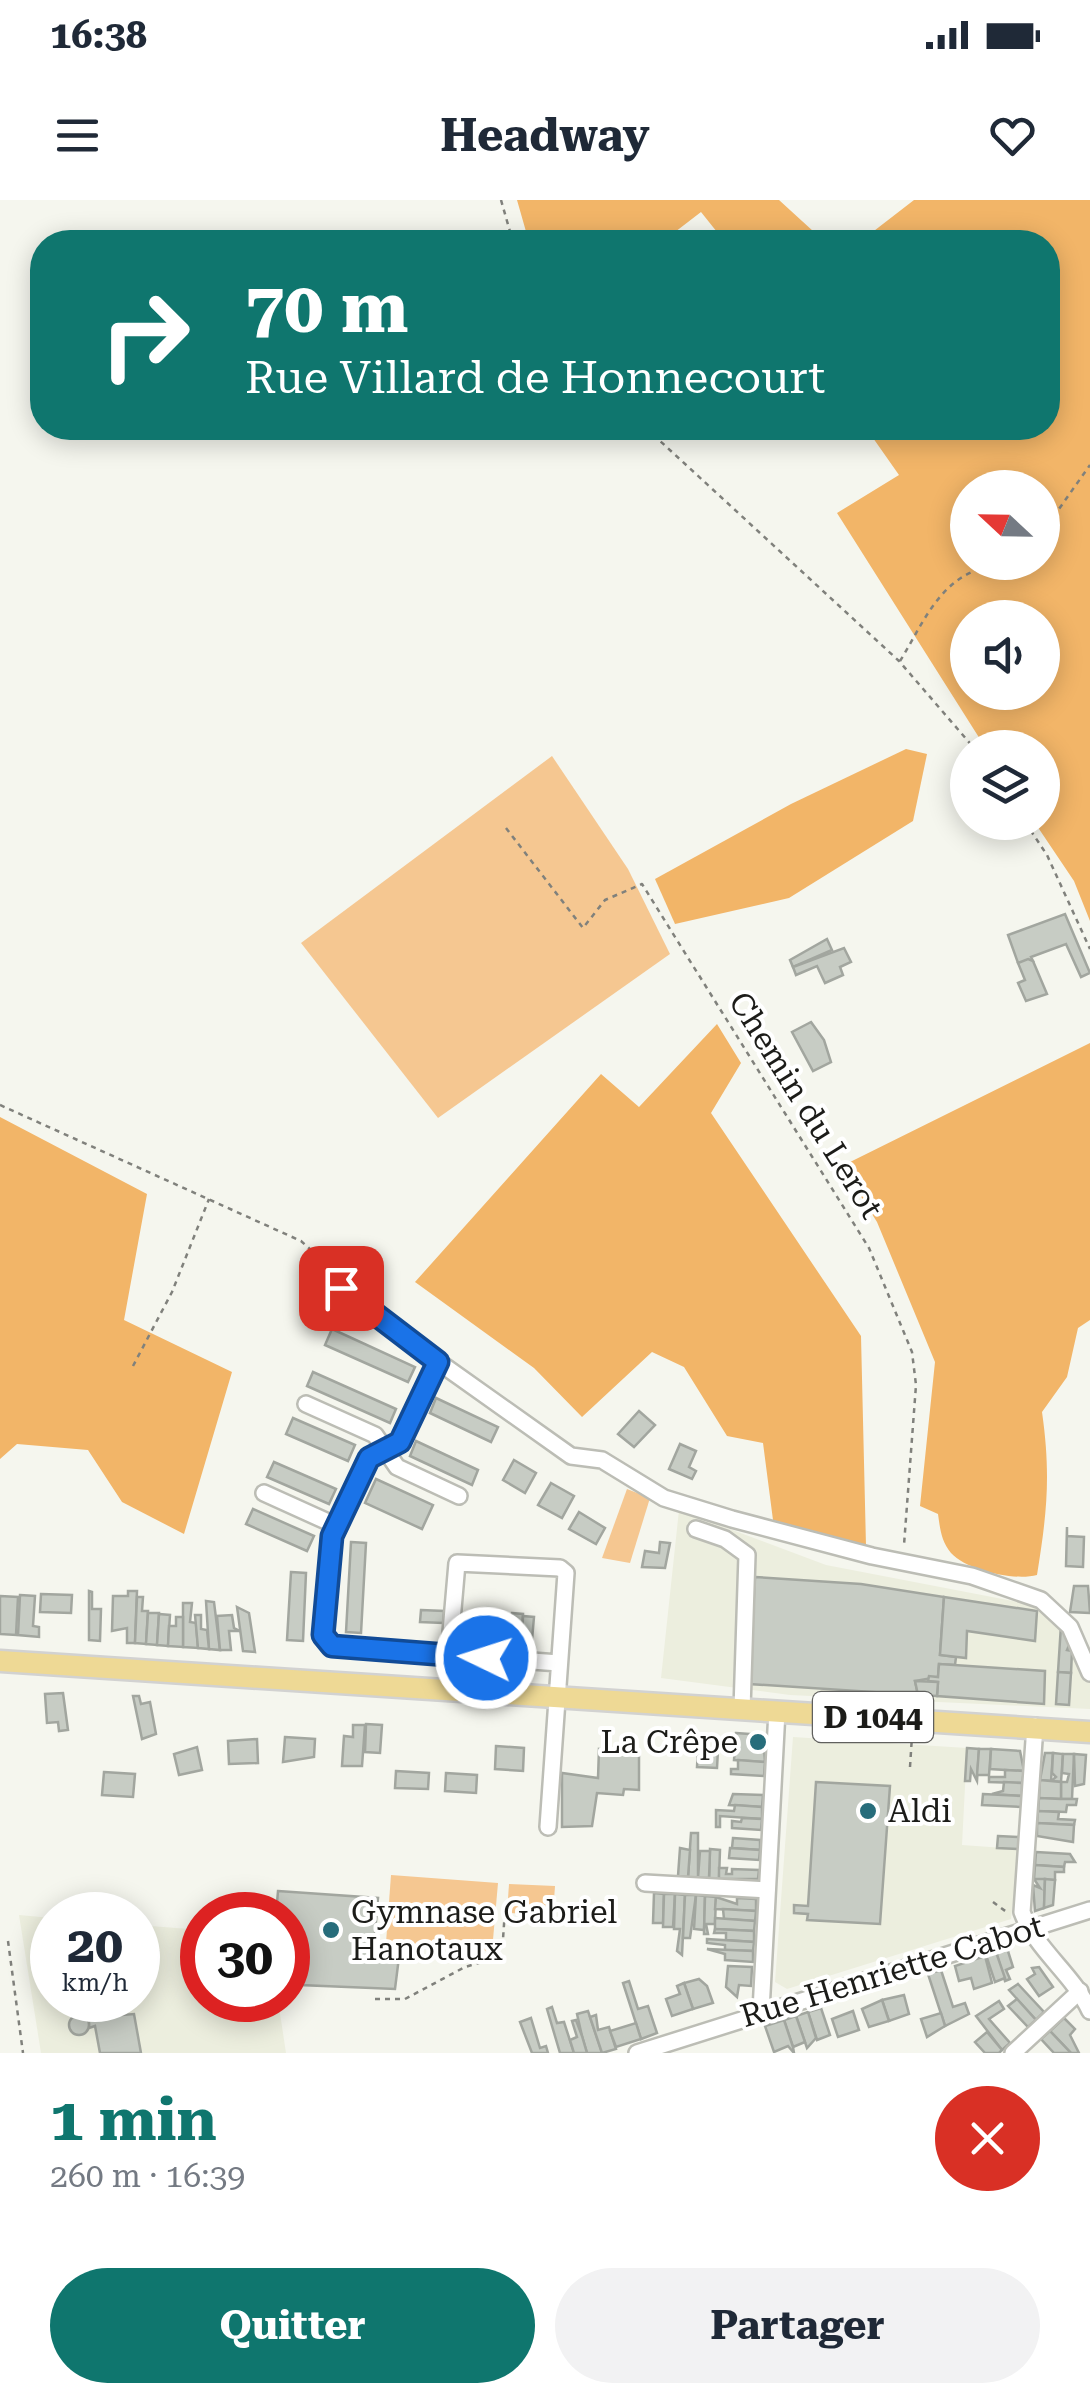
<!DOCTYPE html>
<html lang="fr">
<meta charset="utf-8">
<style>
:root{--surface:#fff;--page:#f2f2f3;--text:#1f2937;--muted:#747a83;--accent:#0f766e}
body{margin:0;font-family:"Roboto Serif",serif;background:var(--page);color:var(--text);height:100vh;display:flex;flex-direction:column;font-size:38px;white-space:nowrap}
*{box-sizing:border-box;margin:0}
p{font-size:32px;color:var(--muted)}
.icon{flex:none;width:55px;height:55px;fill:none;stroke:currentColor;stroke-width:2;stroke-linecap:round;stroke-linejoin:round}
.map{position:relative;height:1853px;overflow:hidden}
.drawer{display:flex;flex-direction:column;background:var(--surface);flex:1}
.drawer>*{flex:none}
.top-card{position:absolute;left:30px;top:30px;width:1030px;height:210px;border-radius:40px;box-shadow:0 5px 25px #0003;background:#0f766e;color:#fff;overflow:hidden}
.needle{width:65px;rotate:292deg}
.buttons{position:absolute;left:950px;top:270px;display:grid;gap:20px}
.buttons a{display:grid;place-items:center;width:110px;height:110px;border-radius:50%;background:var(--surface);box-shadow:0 5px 25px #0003;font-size:50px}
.speed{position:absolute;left:30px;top:1692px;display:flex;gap:20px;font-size:50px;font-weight:700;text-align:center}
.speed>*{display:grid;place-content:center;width:130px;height:130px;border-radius:50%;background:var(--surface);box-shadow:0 5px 25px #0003;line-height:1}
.speed small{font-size:25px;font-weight:400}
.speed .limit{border:15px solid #d22;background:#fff;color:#111}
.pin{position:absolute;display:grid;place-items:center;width:85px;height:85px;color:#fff;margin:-42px;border-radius:20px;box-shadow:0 5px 15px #0006}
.me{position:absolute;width:110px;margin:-55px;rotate:274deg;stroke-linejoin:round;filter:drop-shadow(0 0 8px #0008)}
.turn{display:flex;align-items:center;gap:35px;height:210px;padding:0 50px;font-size:45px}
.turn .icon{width:130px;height:130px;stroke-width:2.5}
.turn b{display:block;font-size:70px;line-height:85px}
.round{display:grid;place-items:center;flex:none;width:105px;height:105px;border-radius:52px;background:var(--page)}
.overview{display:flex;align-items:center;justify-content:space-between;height:170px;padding:0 50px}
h1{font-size:60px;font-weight:700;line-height:75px;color:var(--accent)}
.primary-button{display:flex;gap:20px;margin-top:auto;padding:20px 50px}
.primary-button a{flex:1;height:115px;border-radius:60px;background:var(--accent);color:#fff;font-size:40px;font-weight:700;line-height:115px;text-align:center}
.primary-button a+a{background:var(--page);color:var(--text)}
.status{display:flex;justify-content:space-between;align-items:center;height:70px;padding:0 50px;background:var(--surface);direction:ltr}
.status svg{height:28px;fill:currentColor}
header{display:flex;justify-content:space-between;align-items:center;height:130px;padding:0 50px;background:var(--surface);font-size:45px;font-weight:700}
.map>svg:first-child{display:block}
.built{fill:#eceede}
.green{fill:#f5c791}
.forest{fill:#f2b568;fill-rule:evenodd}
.building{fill:#c7ccc4;stroke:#a2a69f;stroke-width:2.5}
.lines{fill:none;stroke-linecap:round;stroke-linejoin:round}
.minor-casing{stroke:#bcbdb5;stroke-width:20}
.major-casing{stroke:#d2d2d1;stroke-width:25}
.path{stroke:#80817c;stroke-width:2.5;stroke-dasharray:5 5;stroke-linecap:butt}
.minor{stroke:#fff;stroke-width:15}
.major{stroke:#eed995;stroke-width:20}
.route-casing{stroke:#114b97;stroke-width:25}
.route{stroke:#1a73e8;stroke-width:18}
.poi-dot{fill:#276d7b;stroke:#fff;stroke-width:4}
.labels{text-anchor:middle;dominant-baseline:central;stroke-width:8;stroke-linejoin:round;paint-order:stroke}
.shield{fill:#fff;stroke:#60605e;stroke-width:2.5}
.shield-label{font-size:30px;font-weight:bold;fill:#1c1c19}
.street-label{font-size:32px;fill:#1c1c19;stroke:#fff}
.poi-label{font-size:32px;fill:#1c1c19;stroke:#fff;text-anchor:start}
</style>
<div class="status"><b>16:38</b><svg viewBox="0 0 49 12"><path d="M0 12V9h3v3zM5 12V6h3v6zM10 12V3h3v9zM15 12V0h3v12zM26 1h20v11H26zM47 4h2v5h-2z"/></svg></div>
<header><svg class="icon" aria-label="menu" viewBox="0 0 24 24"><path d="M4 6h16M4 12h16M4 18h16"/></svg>Headway<svg class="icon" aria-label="heart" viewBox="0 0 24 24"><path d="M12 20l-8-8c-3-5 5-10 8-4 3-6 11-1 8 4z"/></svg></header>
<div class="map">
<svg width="1090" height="1853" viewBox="0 0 1090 1853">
<rect width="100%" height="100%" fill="#f5f6ee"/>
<!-- built -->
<g class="built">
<path d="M679 1310 826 1365 1044 1407 1090 1459V1509L790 1495 661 1478Z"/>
<path d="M793 1537 967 1548 962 1645 1019 1649 1011 1719 787 1789 775 1782Z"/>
<path d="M19 1715 52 1718V1800H138V1725L202 1730V1800H278L286 1853H41Z"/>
</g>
<!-- green -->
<g class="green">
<path d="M552 556 628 669 670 754 438 918 301 743Z"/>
<path d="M627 1289 650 1298 630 1363 602 1358Z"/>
<path d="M391 1675 498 1683 492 1751 386 1743Z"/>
<path d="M509 1684 555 1686 553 1715 507 1713Z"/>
</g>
<!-- forest -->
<g class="forest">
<path d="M517 0H779L825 42H725L701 12 662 42H529Z"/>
<path d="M914 0H1090V721L1074 681 1035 623 1042 622V548L985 547 837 313 899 275 866 228H1048V42H873L870 34ZM968 288H1042V362H968ZM968 418H1042V492H968Z"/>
<path d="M906 549 927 554 913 621 789 698 675 724 655 679 791 604Z"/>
<path d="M717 824 741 863 711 913 861 1136 866 1346 773 1320 763 1243 727 1236 684 1167 652 1152 582 1217 534 1168 415 1082 601 874 639 907Z"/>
<path d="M1090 843V1120L1078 1128 1067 1177 1042 1212C1051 1275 1047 1313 1037 1375 1015 1381 968 1371 951 1353 941 1341 940 1328 938 1314L920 1306 935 1162 877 1022 842 966Z"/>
<path d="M0 917 147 994 124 1120 232 1172 184 1334 122 1302 88 1250 17 1244 0 1259Z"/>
</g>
<!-- building -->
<g class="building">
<path d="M1065 714 1090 773 1081 777 1066 744 1031 757 1033 761 1018 763 1008 735Z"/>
<path d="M827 739 832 750 793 767 790 760Z"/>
<path d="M844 748 851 762 840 767 843 775 825 783 817 766 796 775 793 767Z"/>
<path d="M1028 759 1033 761 1047 794 1026 801 1018 783 1025 780 1018 763Z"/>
<path d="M811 822 824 840 831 862 813 871 792 832Z"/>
<path d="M332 1129 415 1167 408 1182 325 1145Z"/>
<path d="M313 1172 396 1209 390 1223 307 1186Z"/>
<path d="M436 1198 498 1227 491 1242 430 1213Z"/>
<path d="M639 1211 655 1225 634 1247 618 1234Z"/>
<path d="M293 1218 355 1245 348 1261 286 1234Z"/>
<path d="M416 1241 478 1270 472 1285 410 1256Z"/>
<path d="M680 1244 696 1251 689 1267 696 1271 692 1279 669 1269Z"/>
<path d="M514 1260 536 1273 525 1293 503 1280Z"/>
<path d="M274 1262 336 1289 329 1304 267 1277Z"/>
<path d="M376 1279 433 1305 422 1329 365 1303Z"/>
<path d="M551 1283 574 1296 562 1318 538 1305Z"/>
<path d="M253 1309 314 1336 307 1351 246 1324Z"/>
<path d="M579 1312 605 1328 596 1344 569 1329Z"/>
<path d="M1067 1327V1336L1084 1337 1083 1367 1066 1366Z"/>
<path d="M351 1342 366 1343 361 1433 346 1432Z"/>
<path d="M660 1342 670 1343 665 1368 642 1367 645 1351 659 1353Z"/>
<path d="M291 1372 306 1373 303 1441 287 1440Z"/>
<path d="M755 1377 861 1384 944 1397 940 1455 956 1457 955 1465 939 1464 938 1477 915 1481 918 1495 749 1484Z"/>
<path d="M1074 1386H1088L1090 1413 1070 1412Z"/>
<path d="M89 1391 92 1392V1409H101L100 1441 89 1440Z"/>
<path d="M128 1391H137L135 1443H127V1428L112 1431 113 1396H128Z"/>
<path d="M41 1394 72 1395 71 1413 40 1412Z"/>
<path d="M20 1395 35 1396 33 1426 39 1427V1437L18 1435Z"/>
<path d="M0 1396 18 1397 16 1435 0 1434Z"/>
<path d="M137 1397H143L142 1411H148L146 1444 135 1443Z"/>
<path d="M944 1397 1037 1411 1035 1441 967 1431 966 1458 940 1455Z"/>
<path d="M206 1401 214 1402 220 1450 209 1449Z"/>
<path d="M183 1403H192L190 1422 196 1423 198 1448 183 1447Z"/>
<path d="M237 1407 249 1413 255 1452 243 1451Z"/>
<path d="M421 1410 444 1411 443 1423 420 1422Z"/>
<path d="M148 1413H159L157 1445 146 1444Z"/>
<path d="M466 1413H478L476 1437 465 1436Z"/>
<path d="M512 1413 523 1414 522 1440 510 1439Z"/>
<path d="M159 1414 170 1415 168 1446 157 1445Z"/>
<path d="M195 1415H201V1429L207 1430 209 1449 198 1448Z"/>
<path d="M232 1415 234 1428 240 1431H229L231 1450H220L217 1416Z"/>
<path d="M523 1416 534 1417 532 1440H522Z"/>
<path d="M176 1417H183V1447L168 1446 169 1426H176Z"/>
<path d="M1061 1425 1071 1441 1067 1450 1072 1451 1071 1473 1058 1472Z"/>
<path d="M939 1464 1045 1471 1044 1504 937 1496 938 1482 928 1481 929 1476 938 1477Z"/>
<path d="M1058 1472 1071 1473 1069 1505 1056 1504Z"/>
<path d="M915 1481 938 1482 937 1496 918 1495Z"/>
<path d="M63 1493 68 1530 59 1531 58 1522 47 1523 45 1494Z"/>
<path d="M133 1496H139L141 1504 150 1502 156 1534 142 1539Z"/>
<path d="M366 1524 382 1525 380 1553 365 1552Z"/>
<path d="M353 1525H365L362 1566H342L344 1536 353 1537Z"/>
<path d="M736 1533 763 1535 765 1562 734 1560Z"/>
<path d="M285 1537 315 1539 314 1557 283 1562Z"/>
<path d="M257 1539 258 1563 229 1564 228 1541Z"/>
<path d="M496 1546 524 1548 523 1571 495 1569Z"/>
<path d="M197 1547 202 1570 179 1575 174 1554Z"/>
<path d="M967 1548 979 1549 977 1581 971 1569 970 1581H965Z"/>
<path d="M599 1549 639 1554V1590L624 1589 623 1595 597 1593 592 1626 562 1627V1573L598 1578Z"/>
<path d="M698 1549 718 1550 717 1568 697 1567Z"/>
<path d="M979 1549H991L989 1575H977Z"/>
<path d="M991 1549 1020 1551 1024 1571 990 1569Z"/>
<path d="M1045 1553H1053L1051 1581 1040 1580Z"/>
<path d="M1053 1553 1063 1554 1061 1582 1051 1581 1056 1577 1052 1573Z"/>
<path d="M1063 1554H1074L1072 1599H1061V1582H1067L1069 1574 1062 1573Z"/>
<path d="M1074 1554 1086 1555 1084 1584 1075 1586Z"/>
<path d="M738 1560 765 1562 764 1576 731 1574V1569H738Z"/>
<path d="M1005 1570 1024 1571 1022 1583 989 1582V1577H1005Z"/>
<path d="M396 1571 429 1573 428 1589 395 1588Z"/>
<path d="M104 1572 135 1574 133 1597 102 1595Z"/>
<path d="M446 1573 477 1575 476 1593 445 1591Z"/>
<path d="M1040 1580 1061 1582V1599L1039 1598Z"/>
<path d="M816 1582 890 1586 880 1724 807 1720 808 1714 794 1713V1705L808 1706Z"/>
<path d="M1004 1582 1022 1583V1596L992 1594 1003 1591Z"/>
<path d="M733 1594 763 1595 762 1607 729 1605Z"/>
<path d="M983 1594 1022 1596 1021 1607 982 1605Z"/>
<path d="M1039 1598 1061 1599H1077L1076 1605H1067L1066 1612 1038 1611Z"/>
<path d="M735 1605 762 1607V1619L720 1616V1627H716V1610L734 1611Z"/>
<path d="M1038 1611 1059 1612 1058 1619 1075 1620 1074 1625 1037 1623Z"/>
<path d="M742 1618 762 1619 761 1630 732 1628V1621L741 1622Z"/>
<path d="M1037 1623 1074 1625 1073 1642 1037 1636Z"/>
<path d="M691 1633H698V1678L688 1677Z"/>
<path d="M998 1636 1019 1637V1649L997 1648Z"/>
<path d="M733 1638 760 1640V1650L732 1648Z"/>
<path d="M680 1648 690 1650 688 1677 678 1676Z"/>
<path d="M730 1648 760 1650 759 1660 729 1658Z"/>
<path d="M710 1649 720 1650 719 1679 709 1678Z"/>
<path d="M700 1651H710L709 1678H698Z"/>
<path d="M1036 1652 1070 1654 1075 1662H1065L1064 1667 1035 1665Z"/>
<path d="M1035 1665 1064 1667V1672H1055V1680L1034 1679Z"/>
<path d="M719 1668H727L726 1674H732V1669L759 1670 758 1679H719Z"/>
<path d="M1034 1679H1045L1044 1708 1035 1711 1033 1685 1040 1688Z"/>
<path d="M1045 1679 1055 1680 1053 1705 1044 1708Z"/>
<path d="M278 1691 378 1698 374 1745 411 1749V1759L399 1757 395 1789 300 1785 301 1771 288 1769V1715H276Z"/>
<path d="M654 1693 664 1694 663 1723H653Z"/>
<path d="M664 1694H675L673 1727H663Z"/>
<path d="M675 1694 685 1695 682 1755 677 1751 680 1729H674Z"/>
<path d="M685 1695H696L690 1738H683Z"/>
<path d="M696 1695 705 1696 704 1730 694 1729Z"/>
<path d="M705 1696 716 1697 715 1724H706L708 1734H704Z"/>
<path d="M716 1697 737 1704V1698L756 1699V1711L715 1709Z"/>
<path d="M723 1709 756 1711 755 1721 724 1719Z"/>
<path d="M715 1718 755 1721 754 1731 715 1729Z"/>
<path d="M715 1729 754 1731V1742L726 1740V1733H714Z"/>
<path d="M707 1739 754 1742 753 1751 725 1750V1745L707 1743Z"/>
<path d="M144 1741 158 1751 138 1779V1742Z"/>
<path d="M1007 1748 1013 1767 1006 1770 1010 1779 1005 1781 996 1752Z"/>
<path d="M707 1749 753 1751V1762L725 1760V1754Z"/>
<path d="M996 1752 1005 1778 995 1782 986 1755Z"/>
<path d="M985 1756 992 1783 974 1789 971 1778 959 1781 955 1766Z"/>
<path d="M728 1766 752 1767 751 1786 739 1785 737 1797 726 1787Z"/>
<path d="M1039 1767 1053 1787 1039 1796 1027 1779 1035 1774 1032 1768Z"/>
<path d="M941 1770 953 1807 965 1803 969 1814 945 1826 928 1774Z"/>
<path d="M699 1779 707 1786 713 1803 693 1809 684 1783Z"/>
<path d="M629 1781 638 1809 648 1806 657 1833 641 1839 623 1783Z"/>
<path d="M684 1783 693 1809 672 1816 666 1799 680 1794 677 1786Z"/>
<path d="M1018 1784 1044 1812 1036 1820 1009 1790Z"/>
<path d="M904 1795 909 1814 889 1821 882 1800Z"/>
<path d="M1017 1799 1036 1820 1028 1827 1008 1806Z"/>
<path d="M102 1800H122L123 1815 134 1814 141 1853H100L95 1826 89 1828V1820L104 1811Z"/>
<path d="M882 1800 889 1821 869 1827 862 1809Z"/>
<path d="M999 1801 1004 1809 989 1819 1010 1843 1002 1850 976 1816Z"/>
<path d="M552 1807 557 1823 564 1822 574 1853H560L547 1809Z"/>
<path d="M821 1808 830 1835 817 1840 808 1812Z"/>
<path d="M588 1811 602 1853H587L582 1836 577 1814Z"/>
<path d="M853 1811 859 1830 838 1837 832 1819Z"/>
<path d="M808 1812 816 1838 807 1848 796 1816Z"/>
<path d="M941 1813 945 1826 927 1837 921 1819Z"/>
<path d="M596 1815 598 1830 609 1827 616 1849 602 1853 590 1817Z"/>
<circle cx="79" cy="1825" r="10"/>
<path d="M796 1816 805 1842 793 1847 784 1820Z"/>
<path d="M531 1818 540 1848 546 1846 548 1853H532L520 1822Z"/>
<path d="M1064 1818 1075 1829 1070 1835 1079 1853H1071L1050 1831Z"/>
<path d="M576 1820 582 1836 587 1853H574L570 1840 577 1837 572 1821Z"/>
<path d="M784 1820 793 1847 794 1853 788 1846 774 1852 765 1826Z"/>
<path d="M636 1823 641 1839 616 1847 610 1831Z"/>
<path d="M1050 1831 1071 1853H1054L1041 1839Z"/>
<path d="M987 1832 1002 1850 999 1853H985L975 1842Z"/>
</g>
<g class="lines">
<!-- minor casing -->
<g class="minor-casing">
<g id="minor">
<path d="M323 1062 341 1088 371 1114 571 1256 602 1260 664 1298 732 1319 872 1356 972 1376 1041 1400 1070 1427 1090 1473"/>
<path d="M438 1162 400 1242 369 1259 332 1336 323 1435 332 1446 449 1455"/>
<path d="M306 1204 375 1235 397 1267 459 1296"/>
<path d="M264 1293 337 1326"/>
<path d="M696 1329 725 1339 747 1355 742 1509"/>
<path d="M1035 1526 1022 1712C1036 1750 1073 1774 1090 1811"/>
<path d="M548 1627 566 1373 560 1368 457 1363 449 1455 559 1463"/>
<path d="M645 1683 767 1690"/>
<path d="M761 1811 777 1511"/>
<path d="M637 1853 1090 1710"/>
<path d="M1013 1853 1080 1791"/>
</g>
</g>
<!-- major casing -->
<g class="major-casing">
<path id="major" d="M0 1461 1090 1532"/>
</g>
<!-- path -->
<g class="path">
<path d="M501 0 513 42"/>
<path d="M646 228 899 461 974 548"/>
<path d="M1042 333 1090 265"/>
<path d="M900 461C920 429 937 384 977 370 987 366 997 367 1008 362"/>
<path d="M1025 622 1047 655 1090 749"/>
<path d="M506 628 583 728 605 700 642 684 869 1048 912 1152 916 1185 904 1345"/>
<path d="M0 905 301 1041 311 1050"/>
<path d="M133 1166 172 1092 209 999"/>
<path d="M910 1567 912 1536"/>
<path d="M993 1702 1008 1713"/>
<path d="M8 1741 23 1853"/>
<path d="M375 1799H405L465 1767 489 1760 503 1739 505 1710"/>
</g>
<!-- minor -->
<use href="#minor" class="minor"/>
<!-- major -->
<use href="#major" class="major"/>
</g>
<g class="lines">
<!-- route casing -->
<g class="route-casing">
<path id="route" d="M341 1088 438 1162 400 1242 369 1258 332 1336 323 1435 332 1446 486 1458"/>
</g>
<!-- route -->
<use href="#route" class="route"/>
</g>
<!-- markers -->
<g class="poi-dot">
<circle cx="758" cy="1542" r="10"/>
<circle cx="868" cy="1611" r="10"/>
<circle cx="331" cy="1730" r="10"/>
</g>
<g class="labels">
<!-- shield labels -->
<rect class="shield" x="813" y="1492" width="120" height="50" rx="8"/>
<g class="shield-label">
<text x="873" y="1517">D 1044</text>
</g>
<!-- street labels -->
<g class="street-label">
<text transform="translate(806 905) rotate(58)">Chemin du Lerot</text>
<text transform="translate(892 1771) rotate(-17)">Rue Henriette Cabot</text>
</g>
<!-- poi labels -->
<g class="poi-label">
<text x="738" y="1542" text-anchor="end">La Crêpe</text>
<text x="888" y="1611">Aldi</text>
<text x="351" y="1712">Gymnase Gabriel<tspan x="351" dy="37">Hanotaux</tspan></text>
</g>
</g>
</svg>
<div class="buttons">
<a><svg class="needle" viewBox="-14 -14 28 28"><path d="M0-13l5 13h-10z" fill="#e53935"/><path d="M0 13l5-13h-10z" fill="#747a83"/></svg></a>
<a><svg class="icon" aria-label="sound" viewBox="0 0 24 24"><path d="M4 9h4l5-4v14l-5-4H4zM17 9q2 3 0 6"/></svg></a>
<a><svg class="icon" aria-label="layers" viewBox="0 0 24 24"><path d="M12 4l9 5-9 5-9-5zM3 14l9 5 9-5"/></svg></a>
</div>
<div class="speed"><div>20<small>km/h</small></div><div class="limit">30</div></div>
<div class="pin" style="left:341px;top:1088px;background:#d93025"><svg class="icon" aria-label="arrive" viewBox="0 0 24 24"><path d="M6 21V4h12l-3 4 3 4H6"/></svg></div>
<svg class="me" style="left:486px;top:1458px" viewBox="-20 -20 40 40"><circle r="17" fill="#1a73e8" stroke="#fff" stroke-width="3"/><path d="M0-11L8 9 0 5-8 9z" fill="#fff"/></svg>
<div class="top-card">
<div class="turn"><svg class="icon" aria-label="right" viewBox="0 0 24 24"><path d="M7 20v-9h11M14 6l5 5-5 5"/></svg><div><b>70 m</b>Rue Villard de Honnecourt</div></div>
</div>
</div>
<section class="drawer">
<div class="overview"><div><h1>1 min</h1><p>260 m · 16:39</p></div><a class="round" style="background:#d93025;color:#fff"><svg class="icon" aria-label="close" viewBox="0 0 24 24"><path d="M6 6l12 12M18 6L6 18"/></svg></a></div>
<div class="primary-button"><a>Quitter</a><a>Partager</a></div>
</section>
